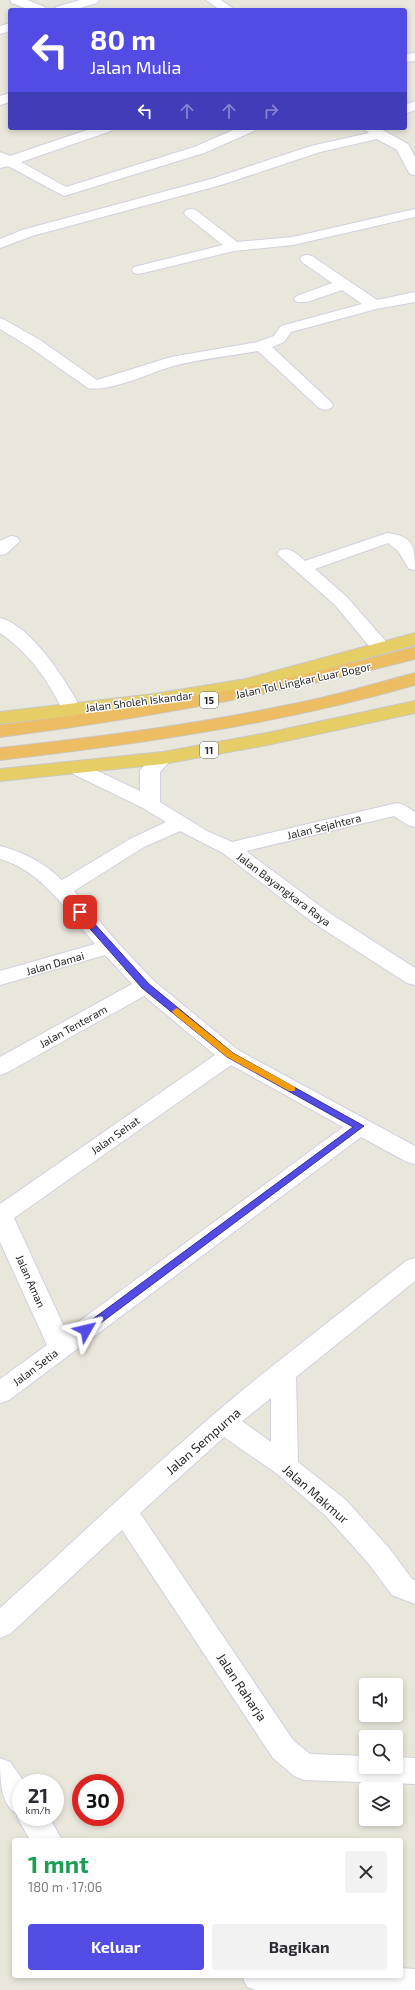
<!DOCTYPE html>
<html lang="id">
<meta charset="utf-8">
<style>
:root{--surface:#fff;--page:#f2f2f3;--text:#2b2b33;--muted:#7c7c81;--accent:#524ce5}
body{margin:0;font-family:"Exo 2",sans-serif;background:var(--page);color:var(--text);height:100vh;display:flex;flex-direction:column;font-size:15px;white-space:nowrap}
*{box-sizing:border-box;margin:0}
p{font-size:13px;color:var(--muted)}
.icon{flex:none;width:22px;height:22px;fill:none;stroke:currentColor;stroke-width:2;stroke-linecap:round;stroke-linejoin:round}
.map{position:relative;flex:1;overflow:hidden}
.sheet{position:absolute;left:12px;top:1838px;width:391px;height:140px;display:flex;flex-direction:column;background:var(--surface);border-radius:4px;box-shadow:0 2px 6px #0003}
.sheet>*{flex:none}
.hud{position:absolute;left:8px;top:8px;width:399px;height:122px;border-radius:4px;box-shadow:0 2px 6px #0003;background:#524ce5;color:#fff;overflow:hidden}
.controls{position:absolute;left:359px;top:1678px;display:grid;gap:8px}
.controls a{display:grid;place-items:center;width:44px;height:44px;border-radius:4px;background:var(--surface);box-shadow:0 2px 6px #0003;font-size:20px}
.speed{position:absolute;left:12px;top:1774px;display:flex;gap:8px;font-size:20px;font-weight:700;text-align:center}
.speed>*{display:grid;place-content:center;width:52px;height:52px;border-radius:50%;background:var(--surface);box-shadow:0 2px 6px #0003;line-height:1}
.speed small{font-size:10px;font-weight:400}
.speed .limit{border:6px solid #d22;background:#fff;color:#111}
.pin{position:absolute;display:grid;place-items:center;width:34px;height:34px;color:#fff;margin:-17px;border-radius:8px;box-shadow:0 2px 6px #0006}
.me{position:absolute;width:44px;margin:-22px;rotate:53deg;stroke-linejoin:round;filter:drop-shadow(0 0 3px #0008)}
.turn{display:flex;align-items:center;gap:14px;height:84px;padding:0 16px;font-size:18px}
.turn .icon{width:52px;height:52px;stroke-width:2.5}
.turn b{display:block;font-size:28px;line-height:34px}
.lanes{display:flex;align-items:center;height:38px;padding:0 16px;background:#0003;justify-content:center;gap:20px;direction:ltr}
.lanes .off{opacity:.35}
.round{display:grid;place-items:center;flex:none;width:42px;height:42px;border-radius:4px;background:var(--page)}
.summary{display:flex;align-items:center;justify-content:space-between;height:68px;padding:0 16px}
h1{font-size:24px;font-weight:700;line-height:30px;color:#1e9e55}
.primary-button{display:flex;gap:8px;margin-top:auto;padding:8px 16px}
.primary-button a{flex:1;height:46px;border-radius:4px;background:var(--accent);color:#fff;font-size:16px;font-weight:700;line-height:46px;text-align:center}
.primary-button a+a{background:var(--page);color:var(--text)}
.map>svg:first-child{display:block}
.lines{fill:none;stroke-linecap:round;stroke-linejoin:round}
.minor-casing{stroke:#d1d0df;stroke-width:2}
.trunk-casing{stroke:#c7c7c7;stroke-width:2}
.motorway-casing{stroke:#c7c7c7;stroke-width:2}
.minor{fill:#fff;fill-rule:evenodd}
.trunk{fill:#e6ce66;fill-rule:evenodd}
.motorway{fill:#ecbd63;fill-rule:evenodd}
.route{fill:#524ce5;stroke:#353195}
.slow{fill:#f59e0b}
.labels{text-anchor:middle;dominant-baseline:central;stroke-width:3;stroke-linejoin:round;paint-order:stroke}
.shield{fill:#fff;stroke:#686868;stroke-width:1}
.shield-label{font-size:10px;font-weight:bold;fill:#282828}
.street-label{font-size:11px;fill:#282828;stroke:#fff}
.near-street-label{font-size:13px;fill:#282828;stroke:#fff}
</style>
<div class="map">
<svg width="415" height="1990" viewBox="0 0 415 1990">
<rect width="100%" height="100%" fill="#e9e6db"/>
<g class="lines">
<!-- minor casing -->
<g class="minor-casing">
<g id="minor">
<path d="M10 0H27L45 7 47 10H30L12 3Z"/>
<path d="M80 0H99L97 3 73 10H54L56 7Z"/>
<path d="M206 0H221L235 10H220Z"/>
<path d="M10 23V31L0 34V26Z"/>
<path d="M415 53V61L405 62V54Z"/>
<path d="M10 93V102L0 105V96Z"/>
<path d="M415 101V110L405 114V105Z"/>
<path d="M93 128H113L111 131 21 162 66 187 194 147 238 128H256L254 131 204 153 64 196 8 166 0 168V152L10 156Z"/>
<path d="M364 128H379L408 144 415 157V175L410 174 408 171 397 150 377 139 320 152 221 185 32 236 0 248V239L22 230 211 179 311 146 369 133Z"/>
<path d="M191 209 196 210 237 242 293 237 415 209V217L293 245 234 251 139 274 134 273 132 270 134 267 223 245 186 216 184 213 186 210Z"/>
<path d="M307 255 312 256 377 300 415 292V302L376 309 291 332 284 342 272 347 331 402 333 405 331 408 325 410 319 408 258 351C230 356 201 359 173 366 153 372 107 393 88 388L28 346 0 329V318L5 320 40 340 97 380 171 357 257 342 274 336 281 326 362 304 342 290 307 302H297L294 299 297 296 332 283 302 262 300 259 302 256Z"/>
<path d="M387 533C414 536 415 547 415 570L409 569 398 551 388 543 315 569 347 597 388 644 390 648 388 652 381 654 374 652 335 605 277 554 280 550C291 547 297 554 305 561Z"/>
<path d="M11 536 17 537 20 541 6 554 0 555V541Z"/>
<path d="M0 618C32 626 67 682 82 710L79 714 72 716 65 714C59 705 55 694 48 684 36 664 19 646 0 633Z"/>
<path d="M163 752 170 754 173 758 160 772V802L207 831 232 842 397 803 404 805 415 812V827L408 825 394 816 246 851 328 912 415 968V985L407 983 312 922 223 853 180 831 144 847 74 891 117 942 154 981 238 1050 415 1146V1164L407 1162 361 1137 9 1400 0 1403V1379L47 1345 0 1242V1204L215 1055 144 996 8 1072 0 1075V1057L132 984 105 955 0 985V971L95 944C69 913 41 870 0 859V846C24 852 44 863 62 880L130 839 166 822 143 808 69 772 66 768 69 764 76 762 83 764 140 791V770L156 754ZM231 1065 343 1127 66 1331 14 1218Z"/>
<path d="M415 1258V1281L296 1377 298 1462 346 1500 389 1548 412 1579 415 1580V1604L392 1595 369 1564 326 1516 276 1473 224 1437 140 1513 293 1740 310 1754 366 1756V1767H396V1757L415 1758V1784L304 1780 294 1776 273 1758 122 1530 10 1634 0 1638V1608C71 1544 140 1478 213 1415 275 1362 342 1312 406 1261ZM271 1398V1442L242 1421Z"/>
<path d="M0 1758 10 1762 25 1783H21V1817H49L62 1840H30L17 1817 18 1814C0 1806 0 1778 0 1758Z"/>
<path d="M401 1968 415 1969V1990H256L247 1987 242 1976H401Z"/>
</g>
</g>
<!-- trunk casing -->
<g class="trunk-casing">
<g id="trunk">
<path d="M415 633V645L246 691 154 706 0 724V712L154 694 246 679Z"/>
<path d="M415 701V713L267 745 163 764 0 781V769L163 752 267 733Z"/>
</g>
</g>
<!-- motorway casing -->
<g class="motorway-casing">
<g id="motorway">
<path d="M415 647V659C278 694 140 719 0 737V725C87 714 175 701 261 684 313 673 364 660 415 647Z"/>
<path d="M415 673V685C279 724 140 744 0 760V748C97 737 193 725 288 705 331 697 373 684 415 673Z"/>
</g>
</g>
<!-- minor -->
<use href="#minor" class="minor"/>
<!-- trunk -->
<use href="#trunk" class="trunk"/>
<!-- motorway -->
<use href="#motorway" class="motorway"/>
</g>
<!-- route -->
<path class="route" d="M80 910 83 911 149 984 233 1053 364 1126 86 1334 82 1333 80 1330 82 1327 353 1127 227 1057 142 988 77 914 76 912Z"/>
<!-- slow -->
<path class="slow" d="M177 1008 233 1053 295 1087V1091H289L227 1057 174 1014 172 1011Z"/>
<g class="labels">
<!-- shield labels -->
<g class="shield">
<rect x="200" y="692" width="18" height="16" rx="3"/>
<rect x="200" y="742" width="18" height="16" rx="3"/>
</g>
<g class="shield-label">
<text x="209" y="700">15</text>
<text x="209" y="750">11</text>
</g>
<!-- street labels -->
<g class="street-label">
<text transform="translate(303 680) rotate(-12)">Jalan Tol Lingkar Luar Bogor</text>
<text transform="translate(139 701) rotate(-7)">Jalan Sholeh Iskandar</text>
<text transform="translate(324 826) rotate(-14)">Jalan Sejahtera</text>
<text transform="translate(284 889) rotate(37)">Jalan Bayangkara Raya</text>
<text transform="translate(55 963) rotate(-16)">Jalan Damai</text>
<text transform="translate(73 1026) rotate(-29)">Jalan Tenteram</text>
<text transform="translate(115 1135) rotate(-35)">Jalan Sehat</text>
<text transform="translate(31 1281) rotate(66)">Jalan Aman</text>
<text transform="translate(35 1367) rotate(-37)">Jalan Setia</text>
</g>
<!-- near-street labels -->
<g class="near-street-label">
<text transform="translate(203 1441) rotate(-41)">Jalan Sempurna</text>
<text transform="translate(316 1494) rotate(41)">Jalan Makmur</text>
<text transform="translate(242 1687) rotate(56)">Jalan Raharja</text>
</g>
</g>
</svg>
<div class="controls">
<a><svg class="icon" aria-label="sound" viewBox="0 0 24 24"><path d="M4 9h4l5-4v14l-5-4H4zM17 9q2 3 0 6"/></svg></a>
<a><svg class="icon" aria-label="search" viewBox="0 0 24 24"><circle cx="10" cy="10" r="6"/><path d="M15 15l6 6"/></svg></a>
<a><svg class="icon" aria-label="layers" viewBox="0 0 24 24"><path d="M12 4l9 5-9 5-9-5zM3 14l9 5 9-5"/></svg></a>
</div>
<div class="speed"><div>21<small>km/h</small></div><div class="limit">30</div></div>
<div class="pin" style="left:80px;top:912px;background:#d93025"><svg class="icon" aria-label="arrive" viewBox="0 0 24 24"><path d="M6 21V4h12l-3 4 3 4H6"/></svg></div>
<svg class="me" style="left:86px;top:1330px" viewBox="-20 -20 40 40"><path d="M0-17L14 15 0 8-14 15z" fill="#524ce5" stroke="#fff" stroke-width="4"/></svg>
<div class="hud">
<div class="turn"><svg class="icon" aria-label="left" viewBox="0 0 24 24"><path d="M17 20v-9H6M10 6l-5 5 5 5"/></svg><div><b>80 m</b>Jalan Mulia</div></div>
<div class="lanes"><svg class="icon" aria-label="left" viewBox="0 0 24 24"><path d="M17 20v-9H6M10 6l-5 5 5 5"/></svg><svg class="icon off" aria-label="ahead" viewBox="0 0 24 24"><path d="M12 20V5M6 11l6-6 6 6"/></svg><svg class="icon off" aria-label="ahead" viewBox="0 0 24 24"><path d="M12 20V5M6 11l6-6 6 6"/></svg><svg class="icon off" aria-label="right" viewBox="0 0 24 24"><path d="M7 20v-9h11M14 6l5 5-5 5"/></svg></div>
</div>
<section class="sheet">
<div class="summary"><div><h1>1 mnt</h1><p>180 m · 17:06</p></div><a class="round"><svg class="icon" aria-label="close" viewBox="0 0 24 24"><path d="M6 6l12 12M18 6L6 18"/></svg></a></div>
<div class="primary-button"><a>Keluar</a><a>Bagikan</a></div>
</section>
</div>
